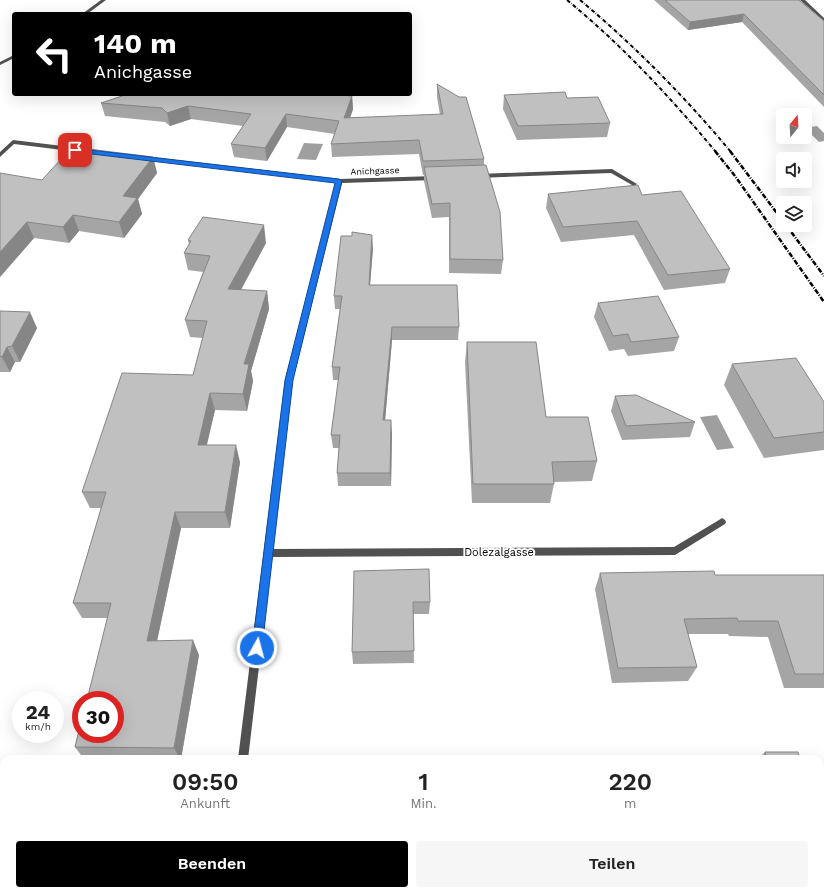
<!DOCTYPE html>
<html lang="de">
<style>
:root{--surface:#fff;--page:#f6f6f6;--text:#222;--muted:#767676;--accent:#000}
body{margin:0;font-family:"Work Sans",sans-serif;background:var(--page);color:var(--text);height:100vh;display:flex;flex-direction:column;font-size:15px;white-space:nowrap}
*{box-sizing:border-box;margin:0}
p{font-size:13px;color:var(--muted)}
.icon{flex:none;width:22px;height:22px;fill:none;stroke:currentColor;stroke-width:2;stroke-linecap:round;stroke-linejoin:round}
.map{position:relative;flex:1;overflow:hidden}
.sheet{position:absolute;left:0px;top:755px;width:824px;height:140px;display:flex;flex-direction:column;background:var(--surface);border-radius:12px 12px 0 0;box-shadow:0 4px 16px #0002}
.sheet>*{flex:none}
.top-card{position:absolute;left:12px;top:12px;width:400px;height:84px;border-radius:4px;box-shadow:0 4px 16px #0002;background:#000;color:#fff;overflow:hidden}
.needle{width:26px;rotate:18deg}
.tools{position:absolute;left:776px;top:108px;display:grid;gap:8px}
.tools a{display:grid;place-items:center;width:36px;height:36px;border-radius:4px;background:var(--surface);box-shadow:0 4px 16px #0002;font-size:20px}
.speed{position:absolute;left:12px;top:691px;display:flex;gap:8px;font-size:20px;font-weight:700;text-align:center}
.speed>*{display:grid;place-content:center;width:52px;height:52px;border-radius:50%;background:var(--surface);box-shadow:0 4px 16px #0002;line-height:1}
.speed small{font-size:10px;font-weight:400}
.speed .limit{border:6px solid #d22;background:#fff;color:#111}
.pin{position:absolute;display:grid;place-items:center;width:34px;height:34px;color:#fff;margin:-17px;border-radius:8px;box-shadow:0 2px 6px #0006}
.me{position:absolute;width:44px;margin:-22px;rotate:7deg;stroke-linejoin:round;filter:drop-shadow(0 0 3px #0008)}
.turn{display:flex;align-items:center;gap:14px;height:84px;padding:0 16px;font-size:18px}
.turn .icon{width:52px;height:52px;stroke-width:2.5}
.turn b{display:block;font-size:28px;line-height:34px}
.eta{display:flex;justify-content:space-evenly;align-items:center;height:68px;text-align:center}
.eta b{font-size:24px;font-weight:600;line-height:28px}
.primary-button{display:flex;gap:8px;margin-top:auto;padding:8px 16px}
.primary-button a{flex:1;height:46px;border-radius:4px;background:var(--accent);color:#fff;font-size:16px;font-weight:600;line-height:46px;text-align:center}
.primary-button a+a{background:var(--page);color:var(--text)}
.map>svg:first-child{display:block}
.green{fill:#d8d8d8}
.water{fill:#9f9f9f}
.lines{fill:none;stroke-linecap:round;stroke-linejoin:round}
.street{fill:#515151;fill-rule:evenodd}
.rail-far1{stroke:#000;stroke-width:2;stroke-dasharray:4 1.5 0.5 1.5;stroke-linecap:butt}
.rail{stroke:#000;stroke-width:2.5;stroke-dasharray:5 1.5 1 1.5;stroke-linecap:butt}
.wall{fill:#a5a5a5}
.shaded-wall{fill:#868686}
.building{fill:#c0c0c0;stroke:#868686}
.route{fill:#1a73e8;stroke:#114b97}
.labels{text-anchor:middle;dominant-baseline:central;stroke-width:4;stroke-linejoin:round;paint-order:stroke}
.far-street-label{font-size:9px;fill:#000;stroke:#fff}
.street-label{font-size:11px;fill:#000;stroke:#fff}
</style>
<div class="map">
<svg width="824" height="895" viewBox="0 0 824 895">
<rect width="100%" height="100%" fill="#fff"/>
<!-- green -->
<path class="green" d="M820 821H824V895H643L642 891H820Z"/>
<!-- water -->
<g class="water">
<path d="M817 126 824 133V141L819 142 805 128Z"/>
<path d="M304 143 323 144 316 160 297 159Z"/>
<path d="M717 415 734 448 717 450 700 417Z"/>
</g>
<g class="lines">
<!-- street -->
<g class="street">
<path d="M101 0H106L87 14H82Z"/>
<path d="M800 0H805L824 18V21Z"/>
<path d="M14 55V58L0 65V62Z"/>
<path d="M13 140 79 148 82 150 79 152 14 144 0 157V152Z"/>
<path d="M142 156 339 179 435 176 438 178 435 180 342 183 293 380 273 549 674 547 719 520 722 518 725 520 726 522 725 524 675 555 272 557 248 759H238L285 380 336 182 140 159V157Z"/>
<path d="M612 169 637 184 634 186 632 185 611 173 478 178 475 176 478 174Z"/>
<rect x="221" y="891" width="12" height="4"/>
</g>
<!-- rail-far1 -->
<g class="rail-far1">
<path d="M567 0C623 46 670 97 716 152"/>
<path d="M580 0C635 46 685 97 731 152"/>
</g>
<!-- rail -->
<g class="rail">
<path d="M715 151 735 176 824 302"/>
<path d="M730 151 783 221"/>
<path d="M786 225 824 276"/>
</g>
</g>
<!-- wall -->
<g class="wall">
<path d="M654 0H799L824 21V107L742 22 688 30Z"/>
<path d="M437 84 484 159V165L503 260 501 274 449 273V217L432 218 424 181V175H423L419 154 332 157 331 144 335 134 287 127 267 161 234 157 231 144 243 126 191 119 170 126 165 122 105 116 101 103 226 96H352L353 109 350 118 440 115 437 97Z"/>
<path d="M504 95 567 98 610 123 607 137 517 140 503 109Z"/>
<path d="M153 157 157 173 138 199 142 214 124 238 79 231 69 243 34 238 0 277 42 180Z"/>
<path d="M548 194 642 195 730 269 725 283 664 290 634 235 561 242 546 208Z"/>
<path d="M188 240 266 243 241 290 267 291 269 309 251 371 253 381 247 411 215 410 206 445 240 462 230 528H181L157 641 199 655 181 759H84L75 747 108 618H82L73 603 101 508H90L82 492 193 375 203 338 190 337 185 320 203 272 188 270 184 253 189 245Z"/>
<path d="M373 248 370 285 459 327 458 340H392L385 420 392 433 391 486H338L337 473 339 448H333L331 435 339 380H333L332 367 340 309H335L334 296Z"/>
<path d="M598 303 679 337 674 351 628 356 624 349 609 351 594 317Z"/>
<path d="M0 311 37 328 20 362H15L10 372H0Z"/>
<path d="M467 342 546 417 597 461 592 481 554 482V484L550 503H472L465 362Z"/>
<path d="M732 364 824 402V450L764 458 724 385Z"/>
<path d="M615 396 695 422 690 437 622 440 611 411Z"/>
<path d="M354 571 430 602 429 614H413L414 663 353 664 352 652Z"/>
<path d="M600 573 715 575H824V688H784L768 637 729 636 728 634H688L697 667 688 681 612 683 595 589Z"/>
<path d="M765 752 800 759H760V757Z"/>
</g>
<!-- shaded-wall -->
<g class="shaded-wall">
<path d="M744 14 742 22 688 30 690 22Z"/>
<path d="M352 96 353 109 345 132 344 118Z"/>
<path d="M188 106 191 119 170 126 167 113Z"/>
<path d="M286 114 287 127 267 161 265 148Z"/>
<path d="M153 157 157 173 138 199 142 214 124 238 119 222 123 196Z"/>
<path d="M73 215 79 231 69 243 63 227Z"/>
<path d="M27 222 34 238 0 277V252Z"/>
<path d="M264 225 266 243 232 306 228 289Z"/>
<path d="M372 235 373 248 369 298V285Z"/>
<path d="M267 291 269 309 251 371 253 381 247 411 243 394 244 364Z"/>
<path d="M30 312 37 328 20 362 12 346Z"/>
<path d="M392 327V340L384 433 383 420Z"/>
<path d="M7 347 15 362 10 372 2 357Z"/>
<path d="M210 393 215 410 203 462 198 445Z"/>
<path d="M391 420 392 433 391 486 390 473Z"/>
<path d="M236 445 240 462 230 528 225 512Z"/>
<path d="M175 512 181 528 154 655 147 641Z"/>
<path d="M193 640 199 655 181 759H180L174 748Z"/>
<path d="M96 891H111L110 895H95Z"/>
</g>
<!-- building -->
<g class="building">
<path d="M665 0H799L824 21V95L744 14 690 22Z"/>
<path d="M437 84 459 97H466L484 159 423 161 419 140 331 144 339 121 286 114 265 148 231 144 251 114 188 106 167 113 162 108 101 103 128 94H223L226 96 228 94H330L352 96 344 118 443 114Z"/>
<path d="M565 92 567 98 598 97 610 123 518 126 504 95Z"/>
<path d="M72 147 153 157 123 196 137 198 119 222 73 215 63 227 27 222 0 252V173L42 180Z"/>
<path d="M486 165 500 212 503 260 450 259V203L432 204 424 167Z"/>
<path d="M638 185 642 195 681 191 730 269 668 275 637 221 563 227 548 194Z"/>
<path d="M203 217 264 225 228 289 267 291 244 364H249L243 394 210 393 198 445H236L225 512H175L147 641 193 640 174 748 75 747 81 722V734H115V700H87L111 603H73L106 492H82L122 373 193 375 207 321 185 320 210 256 184 253 191 241 188 240Z"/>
<path d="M352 232 372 235 369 285H457L459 327H392L383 420H391L390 473H337L340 435H331L340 367H332L342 296H334L341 236H352Z"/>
<path d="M658 296 679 337 631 342 628 334 613 336 598 303Z"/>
<path d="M0 311 30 312 12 346 7 347 2 357 0 356Z"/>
<path d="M467 342H536L546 417H588L597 461 552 462 554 484H473Z"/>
<path d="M796 358 824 402V432L774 438 732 364Z"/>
<path d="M636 395 695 422 626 426 615 396Z"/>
<path d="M429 569 430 602H413L414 651 352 652 354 571Z"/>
<path d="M714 571 715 575H824V674H795L778 621H738L737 618 684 619 697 667 618 668 600 573Z"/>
<path d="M765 752H798L800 759H767Z"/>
<path d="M0 837H4V891H96L95 895H0Z"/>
<path d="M357 891H468V895H356Z"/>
</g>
<!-- route -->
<path class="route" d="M73 148 339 179 342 181 293 380 262 648 261 651 257 653 253 651 252 648 285 380 335 183 75 152 73 151Z"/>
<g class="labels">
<!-- far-street labels -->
<g class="far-street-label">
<text transform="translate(375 171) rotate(-2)">Anichgasse</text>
</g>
<!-- street labels -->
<g class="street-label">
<text x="499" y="552">Dolezalgasse</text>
</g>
</g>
</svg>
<div class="tools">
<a><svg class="needle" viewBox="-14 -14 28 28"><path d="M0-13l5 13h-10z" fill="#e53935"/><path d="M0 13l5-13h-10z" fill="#767676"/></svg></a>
<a><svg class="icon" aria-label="sound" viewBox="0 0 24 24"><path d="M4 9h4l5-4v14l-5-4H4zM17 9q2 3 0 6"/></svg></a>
<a><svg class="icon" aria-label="layers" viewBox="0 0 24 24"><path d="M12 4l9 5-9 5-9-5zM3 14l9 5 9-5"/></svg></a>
</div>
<div class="speed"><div>24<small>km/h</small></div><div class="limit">30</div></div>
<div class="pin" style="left:75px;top:150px;background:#d93025"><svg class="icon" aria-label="arrive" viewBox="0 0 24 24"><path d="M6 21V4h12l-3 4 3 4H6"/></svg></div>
<svg class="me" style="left:257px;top:648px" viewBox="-20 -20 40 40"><circle r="17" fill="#1a73e8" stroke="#fff" stroke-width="3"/><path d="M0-11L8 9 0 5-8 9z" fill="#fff"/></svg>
<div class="top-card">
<div class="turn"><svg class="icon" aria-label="left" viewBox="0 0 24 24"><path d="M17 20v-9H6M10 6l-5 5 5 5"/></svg><div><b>140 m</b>Anichgasse</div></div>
</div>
<section class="sheet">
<div class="eta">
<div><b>09:50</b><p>Ankunft</p></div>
<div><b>1</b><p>Min.</p></div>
<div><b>220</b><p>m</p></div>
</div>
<div class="primary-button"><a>Beenden</a><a>Teilen</a></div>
</section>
</div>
